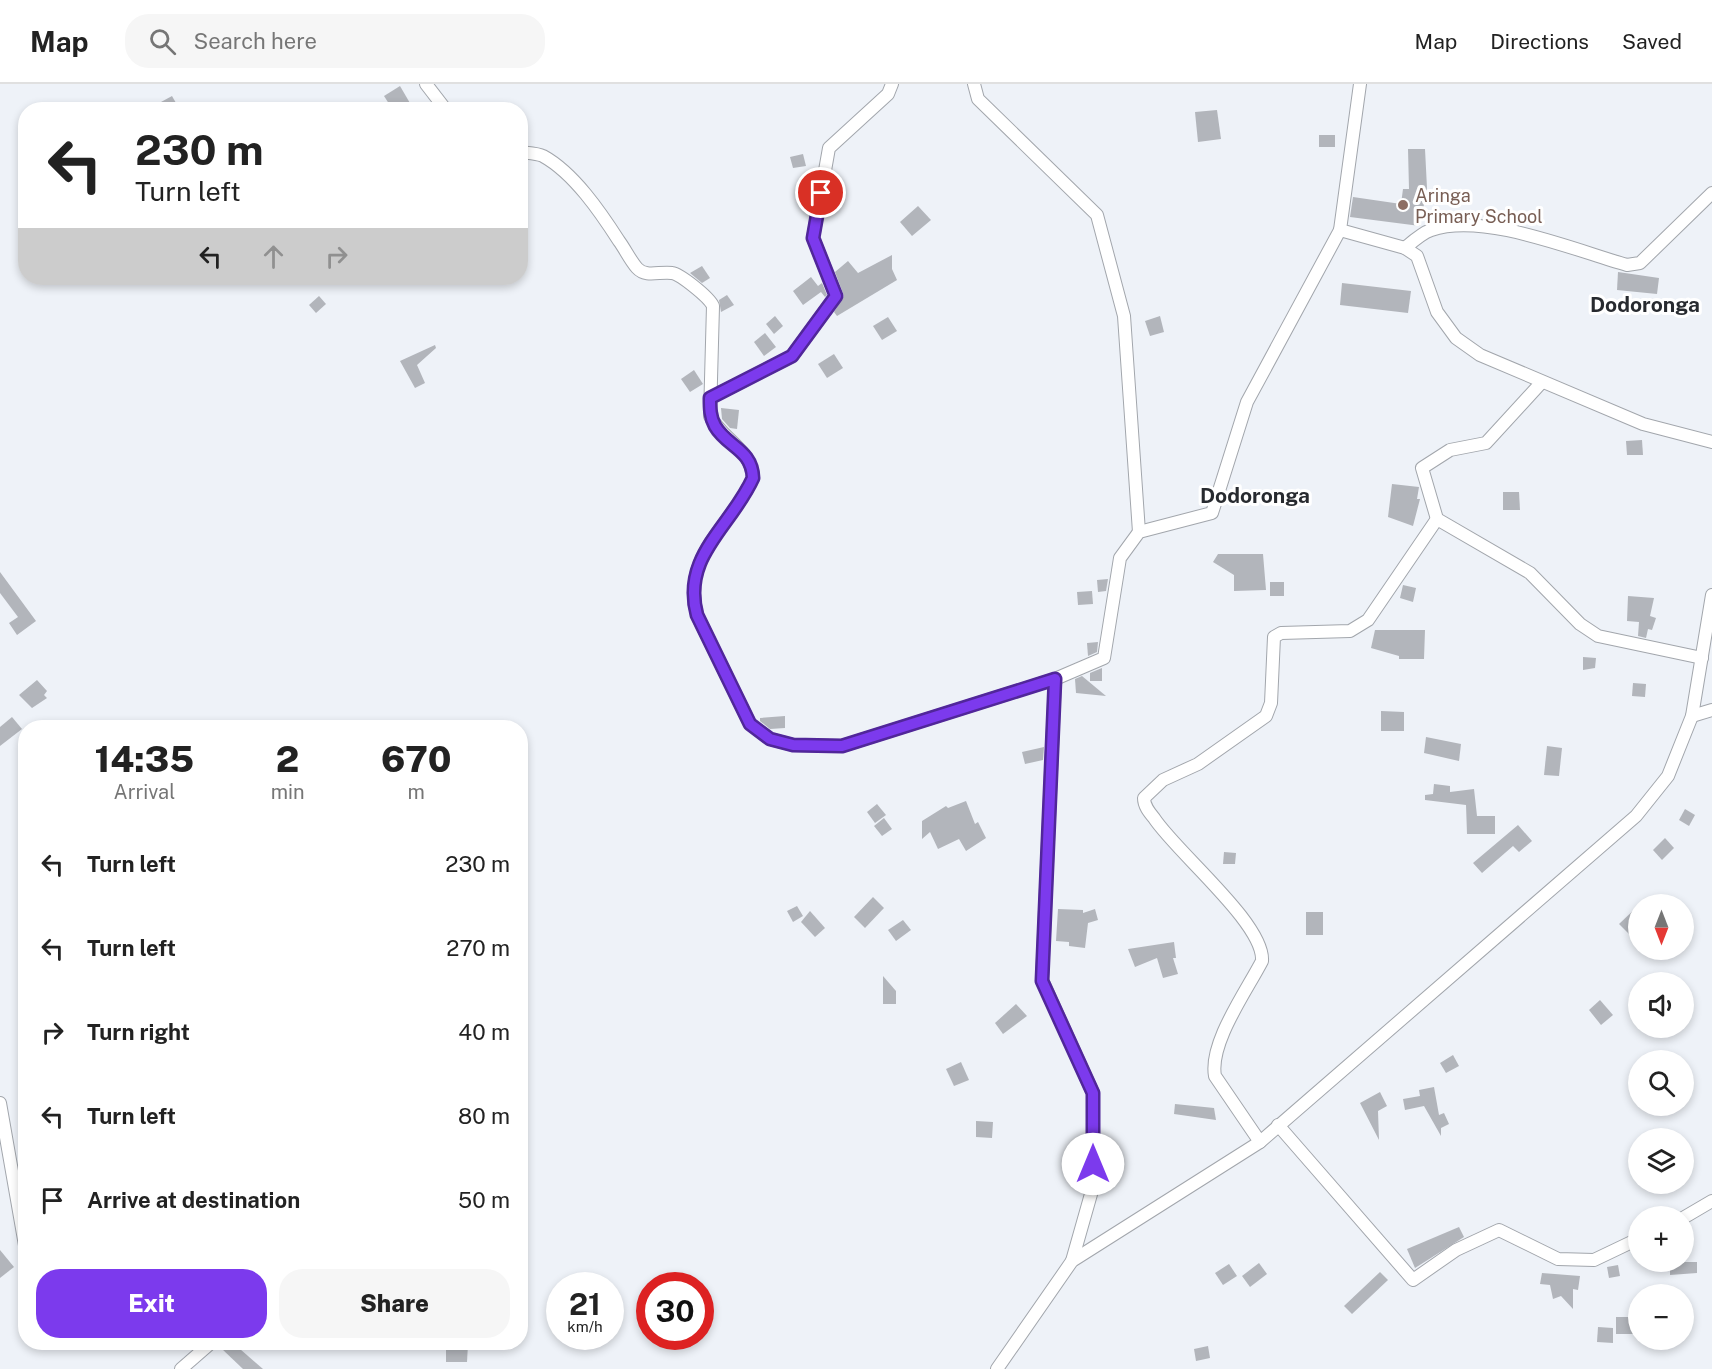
<!DOCTYPE html>
<meta charset="utf-8">
<style>
:root{--surface:#fff;--page:#f6f6f6;--text:#222;--muted:#767676;--line:#e0e0e0;--accent:#7c3aed}
body{margin:0;font-family:"Public Sans",sans-serif;background:var(--page);color:var(--text);height:100vh;display:flex;flex-direction:column;font-size:22px;white-space:nowrap}
*{box-sizing:border-box;margin:0}
p{font-size:20px;color:var(--muted)}
.icon{flex:none;width:33px;height:33px;fill:none;stroke:currentColor;stroke-width:2;stroke-linecap:round;stroke-linejoin:round}
.map{position:relative;flex:1;overflow:hidden}
.side{position:absolute;left:18px;top:636px;width:510px;height:630px;display:flex;flex-direction:column;background:var(--surface);border-radius:24px;box-shadow:0 3px 9px #0003}
.side>*{flex:none}
.hud{position:absolute;left:18px;top:18px;width:510px;height:183px;border-radius:24px;box-shadow:0 3px 9px #0003;background:#fff;color:var(--text);overflow:hidden}
.needle{width:39px;rotate:180deg}
.buttons{position:absolute;left:1628px;top:810px;display:grid;gap:12px}
.buttons a{display:grid;place-items:center;width:66px;height:66px;border-radius:50%;background:var(--surface);box-shadow:0 3px 9px #0003;font-size:30px}
.speed{position:absolute;left:546px;top:1188px;display:flex;gap:12px;font-size:30px;font-weight:700;text-align:center}
.speed>*{display:grid;place-content:center;width:78px;height:78px;border-radius:50%;background:var(--surface);box-shadow:0 3px 9px #0003;line-height:1}
.speed small{font-size:15px;font-weight:400}
.speed .limit{border:9px solid #d22;background:#fff;color:#111}
.pin{position:absolute;display:grid;place-items:center;width:51px;height:51px;color:#fff;margin:-26px;border:3px solid #fff;border-radius:50%;box-shadow:0 2px 6px #0007}
.me{position:absolute;width:66px;margin:-33px;rotate:0deg;stroke-linejoin:round;filter:drop-shadow(0 0 4px #0008)}
.turn{display:flex;align-items:center;gap:21px;height:126px;padding:0 18px;font-size:27px}
.turn .icon{width:78px;height:78px;stroke-width:2.5}
.turn b{display:block;font-size:42px;line-height:51px}
.lanes{display:flex;align-items:center;height:57px;padding:0 18px;background:#0003;justify-content:center;gap:30px;direction:ltr}
.lanes .off{opacity:.35}
.eta{display:flex;justify-content:space-evenly;align-items:center;height:102px;text-align:center}
.eta b{font-size:36px;font-weight:800;line-height:42px}
.button{display:flex;gap:12px;margin-top:auto;padding:12px 18px}
.button a{flex:1;height:69px;border-radius:24px;background:var(--accent);color:#fff;font-size:24px;font-weight:800;line-height:69px;text-align:center}
.button a+a{background:var(--page);color:var(--text)}
ul{padding:0;list-style:none}
li{display:flex;align-items:center;gap:18px;height:84px;padding:0 18px}
li div{flex:1}
li b{display:block;font-size:22px}
li em{font-style:normal}
header{display:flex;align-items:center;gap:36px;box-sizing:border-box;height:84px;padding:0 30px;background:var(--surface);border-bottom:2px solid var(--line)}
header strong{font-size:28px}
nav{display:flex;gap:33px;margin-inline-start:auto;font-size:21px}
.search{width:420px;height:54px;background:var(--page);display:flex;align-items:center;gap:15px;box-sizing:border-box;padding:0 21px;border-radius:24px;color:var(--muted);font-size:22px}
.map>svg:first-child{display:block}
.building{fill:#b2b5bb}
.lines{fill:none;stroke-linecap:round;stroke-linejoin:round}
.street-casing{stroke:#a2a6ac;stroke-width:14}
.street{stroke:#fff;stroke-width:12}
.route-casing{stroke:#51269a;stroke-width:15}
.route{stroke:#7c3aed;stroke-width:10}
.education-dot{fill:#8d6e63;stroke:#fff;stroke-width:2}
.labels{text-anchor:middle;dominant-baseline:central;stroke-width:6;stroke-linejoin:round;paint-order:stroke}
.education-label{font-size:18px;fill:#785e54;stroke:#fff;text-anchor:start}
.quarter-label{font-size:21px;font-weight:bold;fill:#272a2f;stroke:#fff}
</style>
<header>
<strong>Map</strong>
<div class="search"><svg class="icon" aria-label="search" viewBox="0 0 24 24"><circle cx="10" cy="10" r="6"/><path d="M15 15l6 6"/></svg>Search here</div>
<nav><a>Map</a><a>Directions</a><a>Saved</a></nav>
</header>
<div class="map">
<svg width="1712" height="1285" viewBox="0 0 1712 1285">
<rect width="100%" height="100%" fill="#eef2f8"/>
<!-- building -->
<g class="building">
<path d="M400 2 414 26H393L384 12Z"/>
<path d="M172 12 180 26H165L161 18Z"/>
<path d="M1217 26 1221 55 1198 58 1195 28Z"/>
<rect x="1319" y="51" width="16" height="12"/>
<path d="M1408 65H1425L1427 104 1420 142 1350 133 1353 113 1401 120 1403 105H1409Z"/>
<path d="M803 70 806 82 793 84 790 73Z"/>
<path d="M918 122 931 136 912 152 900 138Z"/>
<path d="M892 171V185L897 196 837 232 834 228 844 212 835 188 848 177 858 189Z"/>
<path d="M702 182 710 194 702 199 690 189Z"/>
<path d="M1618 188 1659 194 1657 210 1617 206Z"/>
<path d="M811 193 818 202 822 199 827 211 825 213 821 208 803 221 793 207Z"/>
<path d="M1342 199 1411 207 1408 229 1340 221Z"/>
<path d="M727 211 734 221 721 228 719 216Z"/>
<path d="M319 212 326 220 316 229 309 221Z"/>
<path d="M775 232 783 242 774 250 766 240Z"/>
<path d="M1160 232 1164 248 1150 252 1145 237Z"/>
<path d="M888 233 897 247 882 256 873 242Z"/>
<path d="M765 249 776 263 764 272 754 258Z"/>
<path d="M435 261 436 264 417 281 425 299 415 304 400 277Z"/>
<path d="M834 270 843 284 827 294 818 280Z"/>
<path d="M694 286 703 300 690 308 681 295Z"/>
<path d="M721 324 739 326 737 345 730 344 722 335Z"/>
<path d="M1642 356 1643 371H1627L1626 357Z"/>
<path d="M1392 400 1419 403 1417 415H1420L1413 442 1388 433Z"/>
<path d="M1503 408H1519L1520 426H1503Z"/>
<path d="M1218 470H1263L1266 506 1234 507V491L1213 478Z"/>
<path d="M0 488 36 537 17 551 9 539 18 533 0 509Z"/>
<path d="M1108 495 1106 507 1098 508 1097 496Z"/>
<rect x="1270" y="498" width="14" height="14"/>
<path d="M1403 501 1416 504 1413 518 1400 514Z"/>
<path d="M1092 507 1093 520 1078 521 1077 508Z"/>
<path d="M1628 512 1654 514 1650 532 1656 534 1652 546 1648 545 1646 554 1638 552 1639 538 1627 537Z"/>
<path d="M1375 546H1425L1424 575H1399V572L1371 564Z"/>
<path d="M1098 558 1097 568 1088 572 1087 559Z"/>
<path d="M1583 573 1596 574 1595 584 1583 586Z"/>
<path d="M1102 584V597H1090V589Z"/>
<path d="M1082 592 1106 612 1076 609 1075 595Z"/>
<path d="M37 596 47 607 44 611 47 614 32 624 19 611Z"/>
<path d="M1633 599 1646 600 1645 613 1632 612Z"/>
<path d="M1381 627 1404 628V647H1381Z"/>
<path d="M785 632V644L770 645 760 637V634Z"/>
<path d="M12 633 22 645 0 662V643Z"/>
<path d="M1426 653 1461 660 1459 677 1424 669Z"/>
<path d="M1547 662 1562 664 1559 692 1544 691Z"/>
<path d="M1044 663 1043 676 1025 680 1022 668Z"/>
<path d="M1434 700 1450 702V708L1474 705 1477 732H1495V750H1467L1466 721 1425 716V711L1433 710Z"/>
<path d="M966 717 975 740 978 738 986 754 966 767 959 755 938 765 930 748 922 755V737L946 722 948 724Z"/>
<path d="M877 720 886 731 875 739 867 728Z"/>
<path d="M1685 725 1695 731 1689 742 1679 736Z"/>
<path d="M884 734 892 745 882 752 874 742Z"/>
<path d="M1518 741 1532 757 1519 768 1513 762 1482 789 1473 779Z"/>
<path d="M1665 754 1674 764 1662 776 1653 766Z"/>
<path d="M1224 768 1236 769 1235 780H1223Z"/>
<path d="M873 813 884 824 865 844 854 833Z"/>
<path d="M797 822 803 832 793 838 787 827Z"/>
<path d="M1638 822V842L1629 850 1619 840Z"/>
<path d="M1058 825 1083 826V829L1095 825 1098 836 1088 839 1085 864 1069 862V858L1056 857Z"/>
<path d="M810 827 825 844 815 853 801 838Z"/>
<rect x="1306" y="828" width="17" height="23"/>
<path d="M903 836 911 846 896 857 888 846Z"/>
<path d="M1174 858 1176 874H1173L1178 890 1163 894 1157 874 1135 883 1128 865Z"/>
<path d="M883 892 896 907V920H883Z"/>
<path d="M1600 916 1613 931 1601 941 1589 926Z"/>
<path d="M1016 920 1027 932 1003 950 995 939Z"/>
<path d="M1453 971 1459 982 1446 989 1440 979Z"/>
<path d="M961 978 969 996 954 1002 946 985Z"/>
<path d="M1434 1003 1439 1031 1444 1029 1449 1040 1441 1044V1052L1424 1022 1405 1026 1403 1015 1420 1012 1419 1006Z"/>
<path d="M1380 1008 1387 1022 1378 1027 1379 1056 1360 1019Z"/>
<path d="M1175 1020 1214 1024 1216 1036 1174 1030Z"/>
<path d="M976 1037 993 1038 992 1054 976 1053Z"/>
<path d="M1459 1143 1464 1153 1415 1184 1407 1165Z"/>
<path d="M0 1166 14 1183 0 1194Z"/>
<path d="M1670 1178H1697V1189L1670 1191Z"/>
<path d="M1259 1179 1267 1190 1250 1203 1242 1192Z"/>
<path d="M1229 1180 1237 1192 1223 1201 1215 1189Z"/>
<path d="M1618 1181 1620 1192 1609 1194 1607 1183Z"/>
<path d="M1380 1188 1388 1196 1352 1230 1344 1222Z"/>
<path d="M1542 1189 1580 1192 1578 1206 1573 1205V1225L1561 1212 1553 1215 1550 1201 1540 1200Z"/>
<rect x="1616" y="1233" width="17" height="17"/>
<path d="M1598 1243 1613 1244V1259L1597 1258Z"/>
<path d="M228 1258H232L263 1285H243L222 1265Z"/>
<path d="M446 1260H468L467 1278H446Z"/>
<path d="M1208 1262 1210 1274 1196 1277 1194 1265Z"/>
</g>
<g class="lines">
<!-- street casing -->
<g class="street-casing">
<g id="street">
<path d="M426 0 446 26"/>
<path d="M974 0 978 15 1097 131 1124 232 1139 448"/>
<path d="M1360 0 1340 146 1405 164 1417 172 1437 228 1456 254 1480 271 1643 340 1712 358"/>
<path d="M520 68C527 69 537 69 543 72 574 89 601 129 619 157 625 165 630 176 637 184 646 194 660 187 672 189 680 190 709 213 713 222L710 332C722 355 752 366 753 394 731 443 681 471 697 531L750 640 770 655 793 661 842 662 1055 595"/>
<path d="M1405 164C1412 158 1422 149 1431 146 1484 128 1574 166 1627 181L1640 179 1712 109"/>
<path d="M1541 299 1486 359 1450 366 1422 384 1437 435 1530 489 1580 540 1598 552 1702 574"/>
<path d="M710 314 792 272 836 212 813 154 829 64 888 10 892 0"/>
<path d="M1692 632 1712 626"/>
<path d="M0 1019 26 1167"/>
<path d="M1278 1041 1413 1196 1456 1166 1499 1146 1558 1175 1594 1176 1638 1155"/>
<path d="M1260 1058 1215 992C1209 959 1246 908 1262 877 1265 840 1176 768 1154 734 1149 728 1144 722 1144 714L1163 696 1198 680 1266 632 1271 619 1274 553 1281 549 1350 547 1368 536 1437 435"/>
<path d="M1683 1134 1712 1117"/>
<path d="M1072 1177 1093 1103V1009L1042 896 1055 595 1104 574 1120 474 1139 448 1212 429 1247 318 1340 146"/>
<path d="M181 1285 212 1258"/>
<path d="M997 1285 1072 1177 1260 1058 1636 732 1668 692 1692 632 1712 511"/>
</g>
</g>
<!-- street -->
<use href="#street" class="street"/>
</g>
<g class="lines">
<!-- route casing -->
<g class="route-casing">
<path id="route" d="M821 109 813 154 836 212 792 272 710 314C710 324 710 333 715 342 727 363 752 365 753 394 731 443 681 472 697 531L750 640 770 655 793 661 842 662 1055 595 1042 897 1093 1009V1080"/>
</g>
<!-- route -->
<use href="#route" class="route"/>
</g>
<!-- markers -->
<circle class="education-dot" cx="1403" cy="121" r="6"/>
<g class="labels">
<!-- education labels -->
<g class="education-label">
<text x="1415" y="111">Aringa<tspan x="1415" dy="21">Primary School</tspan></text>
</g>
<!-- quarter labels -->
<g class="quarter-label">
<text x="1645" y="220">Dodoronga</text>
<text x="1255" y="411">Dodoronga</text>
</g>
</g>
</svg>
<div class="buttons">
<a><svg class="needle" viewBox="-14 -14 28 28"><path d="M0-13l5 13h-10z" fill="#e53935"/><path d="M0 13l5-13h-10z" fill="#767676"/></svg></a>
<a><svg class="icon" aria-label="sound" viewBox="0 0 24 24"><path d="M4 9h4l5-4v14l-5-4H4zM17 9q2 3 0 6"/></svg></a>
<a><svg class="icon" aria-label="search" viewBox="0 0 24 24"><circle cx="10" cy="10" r="6"/><path d="M15 15l6 6"/></svg></a>
<a><svg class="icon" aria-label="layers" viewBox="0 0 24 24"><path d="M12 4l9 5-9 5-9-5zM3 14l9 5 9-5"/></svg></a>
<a>+</a>
<a>−</a>
</div>
<div class="speed"><div>21<small>km/h</small></div><div class="limit">30</div></div>
<div class="pin" style="left:821px;top:109px;background:#d93025"><svg class="icon" aria-label="arrive" viewBox="0 0 24 24"><path d="M6 21V4h12l-3 4 3 4H6"/></svg></div>
<svg class="me" style="left:1093px;top:1080px" viewBox="-20 -20 40 40"><circle r="19" fill="#fff"/><path d="M0-13L10 11 0 6-10 11z" fill="#7c3aed"/></svg>
<div class="hud">
<div class="turn"><svg class="icon" aria-label="left" viewBox="0 0 24 24"><path d="M17 20v-9H6M10 6l-5 5 5 5"/></svg><div><b>230 m</b>Turn left</div></div>
<div class="lanes"><svg class="icon" aria-label="left" viewBox="0 0 24 24"><path d="M17 20v-9H6M10 6l-5 5 5 5"/></svg><svg class="icon off" aria-label="ahead" viewBox="0 0 24 24"><path d="M12 20V5M6 11l6-6 6 6"/></svg><svg class="icon off" aria-label="right" viewBox="0 0 24 24"><path d="M7 20v-9h11M14 6l5 5-5 5"/></svg></div>
</div>
<section class="side">
<div class="eta">
<div><b>14:35</b><p>Arrival</p></div>
<div><b>2</b><p>min</p></div>
<div><b>670</b><p>m</p></div>
</div>
<ul>
<li><svg class="icon" aria-label="left" viewBox="0 0 24 24"><path d="M17 20v-9H6M10 6l-5 5 5 5"/></svg><div><b>Turn left</b></div><em>230 m</em></li>
<li><svg class="icon" aria-label="left" viewBox="0 0 24 24"><path d="M17 20v-9H6M10 6l-5 5 5 5"/></svg><div><b>Turn left</b></div><em>270 m</em></li>
<li><svg class="icon" aria-label="right" viewBox="0 0 24 24"><path d="M7 20v-9h11M14 6l5 5-5 5"/></svg><div><b>Turn right</b></div><em>40 m</em></li>
<li><svg class="icon" aria-label="left" viewBox="0 0 24 24"><path d="M17 20v-9H6M10 6l-5 5 5 5"/></svg><div><b>Turn left</b></div><em>80 m</em></li>
<li><svg class="icon" aria-label="arrive" viewBox="0 0 24 24"><path d="M6 21V4h12l-3 4 3 4H6"/></svg><div><b>Arrive at destination</b></div><em>50 m</em></li>
</ul>
<div class="button"><a>Exit</a><a>Share</a></div>
</section>
</div>
